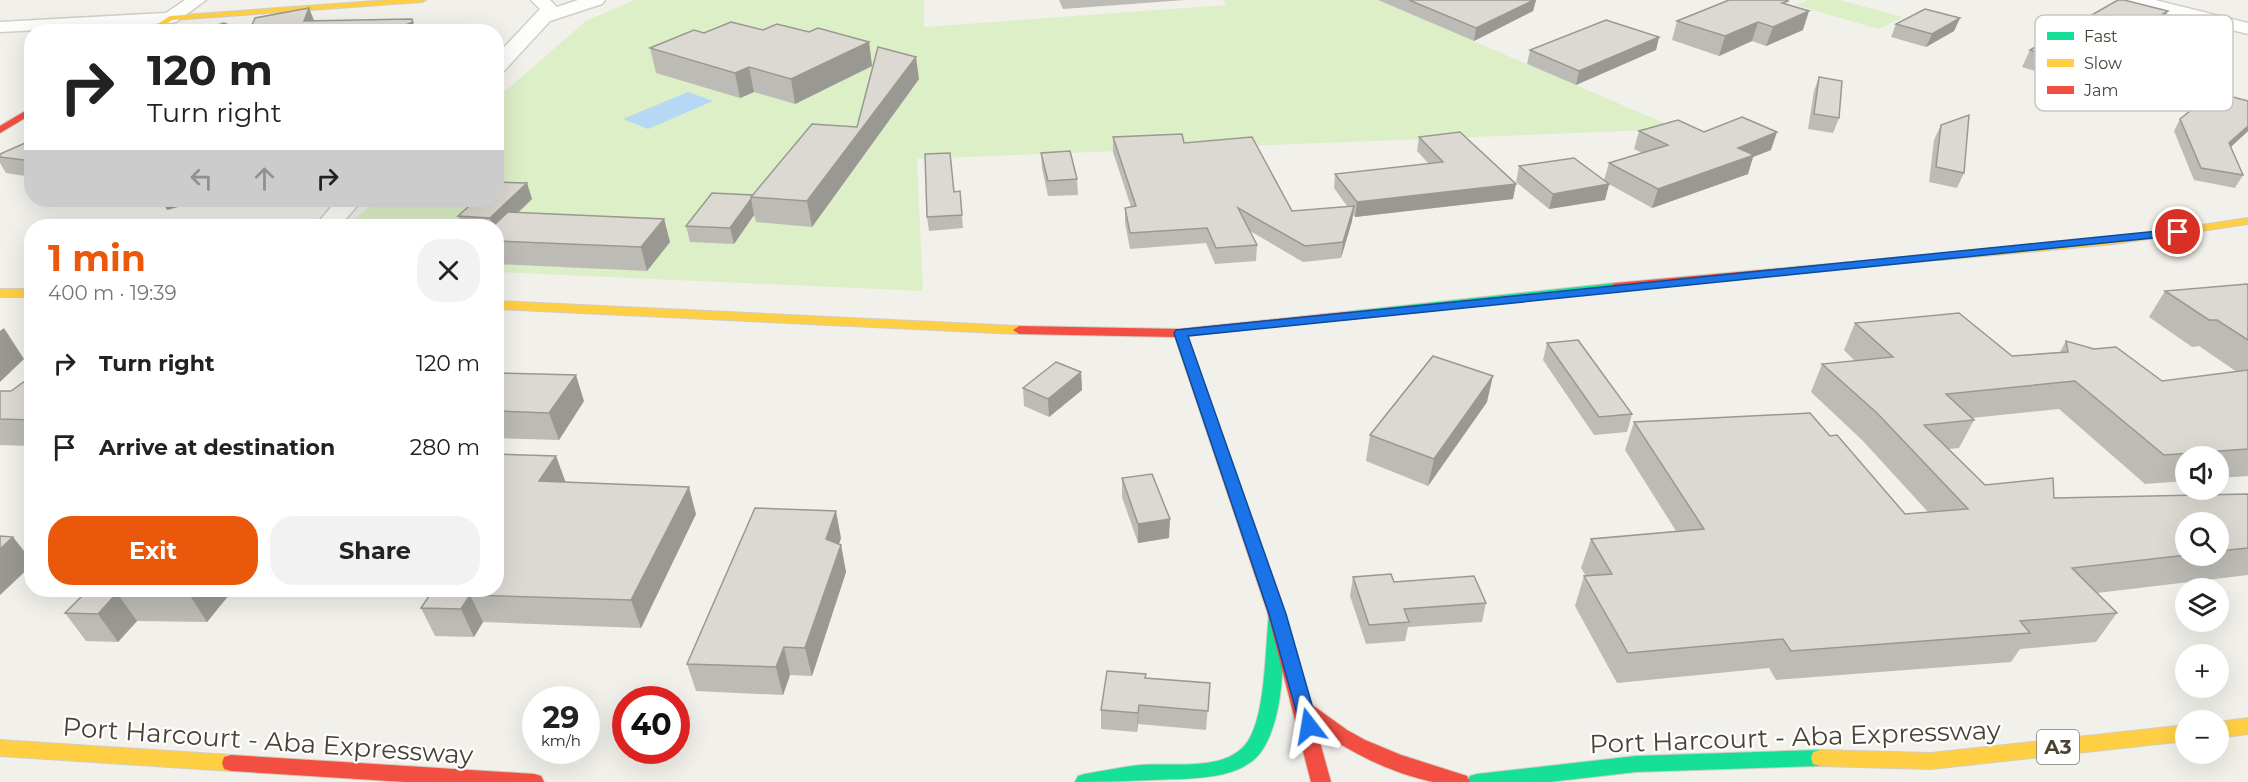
<!DOCTYPE html>
<meta charset="utf-8">
<style>
:root{--surface:#fff;--page:#f2f2f2;--text:#222;--muted:#767676;--accent:#ea580c}
body{margin:0;font-family:Montserrat,sans-serif;background:var(--page);color:var(--text);height:100vh;display:flex;flex-direction:column;font-size:22px;white-space:nowrap}
*{box-sizing:border-box;margin:0}
p{font-size:20px;color:var(--muted)}
.icon{flex:none;width:33px;height:33px;fill:none;stroke:currentColor;stroke-width:2;stroke-linecap:round;stroke-linejoin:round}
.map{position:relative;flex:1;overflow:hidden}
.sheet{position:absolute;left:24px;top:219px;width:480px;height:378px;display:flex;flex-direction:column;background:var(--surface);border-radius:24px;box-shadow:0 6px 24px #0002}
.sheet>*{flex:none}
.top-card{position:absolute;left:24px;top:24px;width:480px;height:183px;border-radius:24px;box-shadow:0 6px 24px #0002;background:#fff;color:var(--text);overflow:hidden}
.tools{position:absolute;left:2175px;top:446px;display:grid;gap:12px}
.tools a{display:grid;place-items:center;width:54px;height:54px;border-radius:50%;background:var(--surface);box-shadow:0 6px 24px #0002;font-size:30px}
.speed{position:absolute;left:522px;top:686px;display:flex;gap:12px;font-size:30px;font-weight:700;text-align:center}
.speed>*{display:grid;place-content:center;width:78px;height:78px;border-radius:50%;background:var(--surface);box-shadow:0 6px 24px #0002;line-height:1}
.speed small{font-size:15px;font-weight:400}
.speed .limit{border:9px solid #d22;background:#fff;color:#111}
.pin{position:absolute;display:grid;place-items:center;width:51px;height:51px;color:#fff;margin:-26px;border:3px solid #fff;border-radius:50%;box-shadow:0 2px 6px #0007}
.me{position:absolute;width:66px;margin:-33px;rotate:346deg;stroke-linejoin:round;filter:drop-shadow(0 0 4px #0008)}
.turn{display:flex;align-items:center;gap:21px;height:126px;padding:0 24px;font-size:27px}
.turn .icon{width:78px;height:78px;stroke-width:2.5}
.turn b{display:block;font-size:42px;line-height:51px}
.lanes{display:flex;align-items:center;height:57px;padding:0 24px;background:#0003;justify-content:center;gap:30px;direction:ltr}
.lanes .off{opacity:.35}
.round{display:grid;place-items:center;flex:none;width:63px;height:63px;border-radius:24px;background:var(--page)}
.overview{display:flex;align-items:center;justify-content:space-between;height:102px;padding:0 24px}
h1{font-size:36px;font-weight:700;line-height:45px;color:var(--accent)}
.primary-button{display:flex;gap:12px;margin-top:auto;padding:12px 24px}
.primary-button a{flex:1;height:69px;border-radius:24px;background:var(--accent);color:#fff;font-size:24px;font-weight:700;line-height:69px;text-align:center}
.primary-button a+a{background:var(--page);color:var(--text)}
ul{padding:0;list-style:none}
li{display:flex;align-items:center;gap:18px;height:84px;padding:0 24px}
li div{flex:1}
li b{display:block;font-size:22px}
li em{font-style:normal}
.map>svg:first-child{display:block}
.green{fill:#ddefc7}
.water{fill:#b6d8f4}
.lines{fill:none;stroke-linecap:round;stroke-linejoin:round}
.street-casing{stroke:#d0cec7;stroke-width:3}
.fast-casing{stroke:#d2cec0;stroke-width:2}
.slow-casing{stroke:#d2cec0;stroke-width:2}
.jam-casing{stroke:#d2cec0;stroke-width:2}
.street{fill:#fdfdfc;fill-rule:evenodd}
.fast{fill:#16e098;fill-rule:evenodd}
.slow{fill:#ffcf43;fill-rule:evenodd}
.jam{fill:#f24e42;fill-rule:evenodd}
.wall{fill:#bdbbb5;fill-rule:evenodd}
.shaded-wall{fill:#9a9893}
.building{fill:#dcd9d2;stroke:#9a9893;stroke-width:1.5}
.route{fill:#1a73e8;stroke:#114b97;stroke-width:1.5}
.labels{text-anchor:middle;dominant-baseline:central;stroke-width:4.5;stroke-linejoin:round;paint-order:stroke}
.shield{fill:#fff;stroke:#807b72;stroke-width:1.5}
.shield-label{font-size:20px;font-weight:bold;fill:#494235}
.near-street-label{font-size:26px;fill:#494235;stroke:#fff}
.key{fill:#fff;stroke:#c8c6c2;stroke-width:1.5}
.key-label{font-size:16px;fill:#494235}
</style>
<div class="map">
<svg width="2248" height="782" viewBox="0 0 2248 782">
<rect width="100%" height="100%" fill="#f2f0ea"/>
<!-- green -->
<g class="green">
<path d="M634 0H924V27L1226 5 1223 0H1378L1678 129 917 159 923 291 497 272 496 226H354L357 217 378 200H496L497 98 586 21Z"/>
<path d="M1808 0H1840L1903 17 1878 29 1796 5Z"/>
</g>
<!-- water -->
<path class="water" d="M688 92 713 101 648 129 623 119Z"/>
<g class="lines">
<!-- street casing -->
<g class="street-casing">
<g id="street">
<path d="M185 0H206L176 22 170 23 0 32V22L166 13Z"/>
<path d="M531 0H550L557 7 578 0H605L602 4 550 21 503 72 496 74V56L540 9Z"/>
<path d="M2125 0H2155L2248 23V34L2128 4Z"/>
<path d="M337 200H362L340 226H315Z"/>
</g>
</g>
<!-- fast casing -->
<g class="fast-casing">
<g id="fast">
<path d="M1615 283 1621 287 1619 290 1344 320 1338 316 1344 312Z"/>
<path d="M1277 608 1283 610 1285 614C1282 657 1286 711 1263 749 1242 782 1189 778 1153 780 1127 781 1102 782 1075 782L1078 776 1085 774C1103 771 1121 767 1140 765 1173 762 1227 773 1248 741 1266 713 1265 648 1269 614L1271 610Z"/>
<path d="M1820 750 1827 752 1829 758 1827 764 1820 766 1636 772 1549 782H1467L1470 776 1477 774 1636 756Z"/>
</g>
</g>
<!-- slow casing -->
<g class="slow-casing">
<g id="slow">
<path d="M389 0H426L422 2 172 20 155 32H145L170 16Z"/>
<path d="M2248 218V224L2115 244 1941 260 1935 257 1941 254 2115 238Z"/>
<rect x="0" y="289" width="32" height="8"/>
<path d="M496 301 1019 326 1025 330 1019 334 496 309Z"/>
<path d="M2248 718V734L2218 738V722Z"/>
<path d="M2186 725V741L1931 769 1820 766 1813 764 1811 758 1813 752 1820 750 1931 753Z"/>
<path d="M0 740 231 755 238 757 240 763 238 769 231 771 0 756Z"/>
</g>
</g>
<!-- jam casing -->
<g class="jam-casing">
<g id="jam">
<path d="M32 107V114L0 133V126Z"/>
<path d="M1941 254 1947 257 1945 259 1615 291 1609 287 1615 283Z"/>
<path d="M1344 312 1348 313 1350 316 1348 319 1187 336 1283 611 1308 702 1347 730 1365 740 1401 755 1467 776 1470 782C1458 782 1444 782 1433 782 1391 773 1349 752 1316 728L1331 782H1311L1267 611 1175 337 1019 334 1013 330 1019 326 1180 329Z"/>
<path d="M231 755 534 774 541 776 544 782H405L231 771 224 769 222 763 224 757Z"/>
</g>
</g>
<!-- street -->
<use href="#street" class="street"/>
<!-- fast -->
<use href="#fast" class="fast"/>
<!-- slow -->
<use href="#slow" class="slow"/>
<!-- jam -->
<use href="#jam" class="jam"/>
</g>
<!-- wall -->
<g class="wall">
<path d="M1059 0H1185L1063 9Z"/>
<path d="M1378 0H1536L1533 11 1474 41Z"/>
<path d="M1787 4 1803 30 1766 46 1752 41 1719 56 1672 40 1677 21Z"/>
<path d="M1960 18 1954 31 1926 47 1891 37 1896 24Z"/>
<path d="M2159 27 2099 65 2067 81 2022 67 2030 50Z"/>
<path d="M763 30 809 32 869 42 872 66 795 104 754 92 740 98 656 73 650 48 704 33Z"/>
<path d="M1659 37 1656 50 1576 85 1527 64 1530 50Z"/>
<path d="M1819 77 1839 118 1833 133 1808 129 1814 91Z"/>
<path d="M919 79 812 227 756 222 754 215 734 244 690 242 686 226 752 195 857 127Z"/>
<path d="M2248 101V131L2231 147 2243 175 2235 188 2194 180 2174 131 2180 119Z"/>
<path d="M1941 125 1964 173 1957 188 1929 182 1934 140Z"/>
<path d="M1639 131 1704 132 1771 150 1753 157 1748 174 1652 208 1609 184 1605 200 1549 209 1516 182 1519 166 1604 180 1609 163 1642 153 1634 149Z"/>
<path d="M1113 137 1184 143 1292 211 1347 206 1334 188 1335 174 1429 164 1417 151 1419 137 1513 199 1355 217 1353 215 1352 221 1341 258 1303 262 1250 231 1257 245 1256 261 1215 264 1206 243 1130 249 1125 223V208L1131 207 1113 152Z"/>
<path d="M32 140V177L6 173 0 163V154Z"/>
<path d="M1041 153 1077 179 1078 195 1048 196 1042 168Z"/>
<path d="M527 183 532 199 518 213 664 219 670 242 647 271 496 264V226H462L458 216Z"/>
<path d="M960 191 963 228 929 231 927 217 954 192Z"/>
<path d="M2248 285V476L2218 478V456H2186V481L2145 484 2059 409 1972 418 1974 420 1959 448 1949 449 1985 485 2054 498 2248 494V575L2097 593 2117 613 2096 642 2020 649 2011 662 1776 680 1769 668 1617 683 1575 606 1584 576H1586L1581 568 1591 539 1676 531 1625 450 1634 422 1830 436 1905 514 1928 512 1863 441 1811 392 1822 364 1855 361 1844 350 1855 323 2012 356 2060 352 2066 341 2162 381 2237 372 2199 346 2192 347 2149 317 2165 291ZM2218 522V555H2186Z"/>
<path d="M1547 343 1632 414 1627 432 1594 435 1543 360Z"/>
<path d="M1081 372 1082 390 1049 417 1024 406 1023 388Z"/>
<path d="M496 373 584 401 559 440 496 438Z"/>
<path d="M32 376V446L0 445V391H11Z"/>
<path d="M1487 402 1428 486 1366 461 1370 435Z"/>
<path d="M556 456 565 482 696 514 641 628 483 622 474 637 435 636 421 608Z"/>
<path d="M1122 478 1169 538 1138 543 1122 497Z"/>
<path d="M841 538 839 544 841 545 846 572 812 676 790 675 783 695 696 691 687 664Z"/>
<path d="M1353 577 1394 582 1486 603 1482 622 1408 627 1405 641 1366 644 1350 596Z"/>
<path d="M88 590H233L207 622 137 621 118 642 86 641 65 613Z"/>
<path d="M1146 678 1210 683 1206 730 1138 724 1137 732 1101 729V710Z"/>
</g>
<!-- shaded-wall -->
<g class="shaded-wall">
<path d="M1534 0H1536L1533 11 1474 41 1476 28Z"/>
<path d="M309 8 315 23 304 21Z"/>
<path d="M1809 11 1803 30 1766 46 1773 27Z"/>
<path d="M2168 11 2159 27 2099 65 2067 81 2076 63Z"/>
<path d="M1960 18 1954 31 1926 47 1932 34Z"/>
<path d="M412 19 416 32H387Z"/>
<path d="M1758 22 1752 41 1719 56 1725 36Z"/>
<path d="M1659 37 1656 50 1576 85 1579 71Z"/>
<path d="M869 42 872 66 795 104 791 79Z"/>
<path d="M916 57 919 79 812 227 807 201Z"/>
<path d="M749 67 754 92 740 98 735 73Z"/>
<path d="M2248 126V131L2222 155 2229 143Z"/>
<path d="M1777 132 1771 150 1753 157 1748 174 1652 208 1658 189 1738 148Z"/>
<path d="M527 183 532 199 496 233 490 218Z"/>
<path d="M1516 184 1513 199 1355 217 1357 202Z"/>
<path d="M1609 184 1605 200 1549 209 1553 194Z"/>
<path d="M751 199 754 215 734 244 730 228Z"/>
<path d="M162 200H195L196 202 167 210Z"/>
<path d="M1354 206 1352 221 1341 258 1343 242Z"/>
<path d="M664 219 670 242 647 271 641 247Z"/>
<path d="M4 328 24 359 0 382V331Z"/>
<path d="M1081 372 1082 390 1049 417 1048 399Z"/>
<path d="M576 375 584 401 559 440 549 413Z"/>
<path d="M1493 376 1487 402 1428 486 1434 459Z"/>
<path d="M556 456 566 483 539 481Z"/>
<path d="M689 487 696 514 641 628 631 600Z"/>
<path d="M836 511 841 538 831 566 826 539Z"/>
<path d="M1170 519 1169 538 1138 543V524Z"/>
<path d="M13 537 32 561V565L0 595V549Z"/>
<path d="M841 545 846 572 812 676 805 648Z"/>
<path d="M193 590H233L207 622 189 594Z"/>
<path d="M117 593 137 621 118 642 98 614Z"/>
<path d="M470 595 483 622 474 637 461 609Z"/>
<path d="M784 647 790 675 783 695 776 667Z"/>
<path d="M1139 705 1138 724 1137 732 1138 713Z"/>
</g>
<!-- building -->
<g class="building">
<path d="M1409 0H1534L1476 28Z"/>
<path d="M1729 0H1786L1788 1 1782 3 1809 11 1773 27 1758 22 1725 36 1677 21Z"/>
<path d="M2118 0H2124L2168 11 2107 47 2076 63 2030 50Z"/>
<path d="M309 8 304 21 412 19 413 22 387 32H249L255 18Z"/>
<path d="M1925 9 1960 18 1932 34 1896 24Z"/>
<path d="M1606 20 1659 37 1579 71 1530 50Z"/>
<path d="M731 22 763 30 777 24 809 32 818 28 869 42 791 79 749 67 735 73 650 48 694 30 704 33Z"/>
<path d="M224 23 244 32H193Z"/>
<path d="M878 47 916 57 807 201 751 197 812 124 857 127Z"/>
<path d="M1819 77 1842 81 1839 118 1814 114Z"/>
<path d="M2214 92 2248 101V126L2229 143 2243 175 2201 168 2180 119Z"/>
<path d="M1969 115 1964 173 1936 167 1941 125Z"/>
<path d="M1742 117 1777 132 1738 148 1754 155 1658 189 1609 163 1668 145 1639 131 1678 120 1704 132Z"/>
<path d="M1460 132 1516 184 1357 202 1335 174 1443 162 1419 137Z"/>
<path d="M1182 134 1184 143 1252 137 1292 211 1354 206 1343 242 1305 246 1238 208 1257 245 1216 248 1207 228 1130 233 1125 208 1136 206 1113 137Z"/>
<path d="M32 140V161L0 157V154Z"/>
<path d="M1070 151 1077 179 1048 181 1041 153Z"/>
<path d="M950 153 954 192 960 191 962 215 927 217 925 154Z"/>
<path d="M1574 158 1609 184 1553 194 1519 166Z"/>
<path d="M496 182 527 183 490 218 458 216 476 200H496Z"/>
<path d="M712 193 752 195 751 197V199L730 228 686 226Z"/>
<path d="M508 212 664 219 641 247 496 241V226H493Z"/>
<path d="M2247 284 2248 285V340L2217 320H2209L2165 291Z"/>
<path d="M1959 313 2012 356 2068 352 2066 341 2094 349 2116 347 2162 381 2248 370V449L2164 455 2075 381 1946 394 1974 420 1924 425 1985 485 2053 478 2054 498 2248 494V548L2218 551V522H2186V555H2187L2072 568 2117 613 2020 621 2030 633 1791 651 1783 639 1628 653 1584 576 1612 574 1591 539 1704 529 1634 422 1810 413 1830 436 1837 435 1905 514 1968 509 1877 413 1822 364 1893 357 1855 323Z"/>
<path d="M1578 340 1632 414 1599 417 1547 343Z"/>
<path d="M1433 356 1493 376 1434 459 1370 435Z"/>
<path d="M1056 362 1081 372 1048 399 1023 388Z"/>
<path d="M496 373 576 375 549 413 496 411Z"/>
<path d="M32 376V420L0 419V391H11Z"/>
<path d="M496 454 556 456 539 481 689 487 631 600 470 595 461 609 421 608 433 590H496Z"/>
<path d="M1152 474 1170 519 1138 524 1122 478Z"/>
<path d="M755 508 836 511 826 539 841 545 805 648 784 647 776 667 687 664Z"/>
<path d="M0 536 13 537 0 549Z"/>
<path d="M1391 574 1394 582 1474 576 1486 603 1404 609 1409 622 1369 625 1353 577Z"/>
<path d="M88 590H193L189 594 117 593 98 614 65 613Z"/>
<path d="M1107 671 1146 674 1145 678 1210 683 1208 711 1139 705 1138 713 1101 710Z"/>
</g>
<!-- route -->
<path class="route" d="M2178 229 2182 230V235L1188 336 1286 614 1318 726 1315 732 1309 734 1302 732 1269 614 1174 333 1176 330Z"/>
<g class="labels">
<!-- shield labels -->
<rect class="shield" x="2037" y="730" width="42" height="34" rx="4.5"/>
<g class="shield-label">
<text x="2058" y="747">A3</text>
</g>
<!-- near-street labels -->
<g class="near-street-label">
<text transform="translate(1795 737) rotate(-2)">Port Harcourt - Aba Expressway</text>
<text transform="translate(268 741) rotate(4)">Port Harcourt - Aba Expressway</text>
</g>
</g>
<!-- legend -->
<rect x="2035" y="15" width="198" height="96" rx="9" class="key"/>
<rect x="2047" y="32" width="27" height="8" fill="#16e098"/>
<rect x="2047" y="59" width="27" height="8" fill="#ffcf43"/>
<rect x="2047" y="86" width="27" height="8" fill="#f24e42"/>
<g class="key-label">
<text x="2084" y="42">Fast</text>
<text x="2084" y="69">Slow</text>
<text x="2084" y="96">Jam</text>
</g>
</svg>
<div class="tools">
<a><svg class="icon" aria-label="sound" viewBox="0 0 24 24"><path d="M4 9h4l5-4v14l-5-4H4zM17 9q2 3 0 6"/></svg></a>
<a><svg class="icon" aria-label="search" viewBox="0 0 24 24"><circle cx="10" cy="10" r="6"/><path d="M15 15l6 6"/></svg></a>
<a><svg class="icon" aria-label="layers" viewBox="0 0 24 24"><path d="M12 4l9 5-9 5-9-5zM3 14l9 5 9-5"/></svg></a>
<a>+</a>
<a>−</a>
</div>
<div class="speed"><div>29<small>km/h</small></div><div class="limit">40</div></div>
<div class="pin" style="left:2178px;top:232px;background:#d93025"><svg class="icon" aria-label="arrive" viewBox="0 0 24 24"><path d="M6 21V4h12l-3 4 3 4H6"/></svg></div>
<svg class="me" style="left:1309px;top:726px" viewBox="-20 -20 40 40"><path d="M0-17L14 15 0 8-14 15z" fill="#1a73e8" stroke="#fff" stroke-width="4"/></svg>
<div class="top-card">
<div class="turn"><svg class="icon" aria-label="right" viewBox="0 0 24 24"><path d="M7 20v-9h11M14 6l5 5-5 5"/></svg><div><b>120 m</b>Turn right</div></div>
<div class="lanes"><svg class="icon off" aria-label="left" viewBox="0 0 24 24"><path d="M17 20v-9H6M10 6l-5 5 5 5"/></svg><svg class="icon off" aria-label="ahead" viewBox="0 0 24 24"><path d="M12 20V5M6 11l6-6 6 6"/></svg><svg class="icon" aria-label="right" viewBox="0 0 24 24"><path d="M7 20v-9h11M14 6l5 5-5 5"/></svg></div>
</div>
<section class="sheet">
<div class="overview"><div><h1>1 min</h1><p>400 m · 19:39</p></div><a class="round"><svg class="icon" aria-label="close" viewBox="0 0 24 24"><path d="M6 6l12 12M18 6L6 18"/></svg></a></div>
<ul>
<li><svg class="icon" aria-label="right" viewBox="0 0 24 24"><path d="M7 20v-9h11M14 6l5 5-5 5"/></svg><div><b>Turn right</b></div><em>120 m</em></li>
<li><svg class="icon" aria-label="arrive" viewBox="0 0 24 24"><path d="M6 21V4h12l-3 4 3 4H6"/></svg><div><b>Arrive at destination</b></div><em>280 m</em></li>
</ul>
<div class="primary-button"><a>Exit</a><a>Share</a></div>
</section>
</div>
